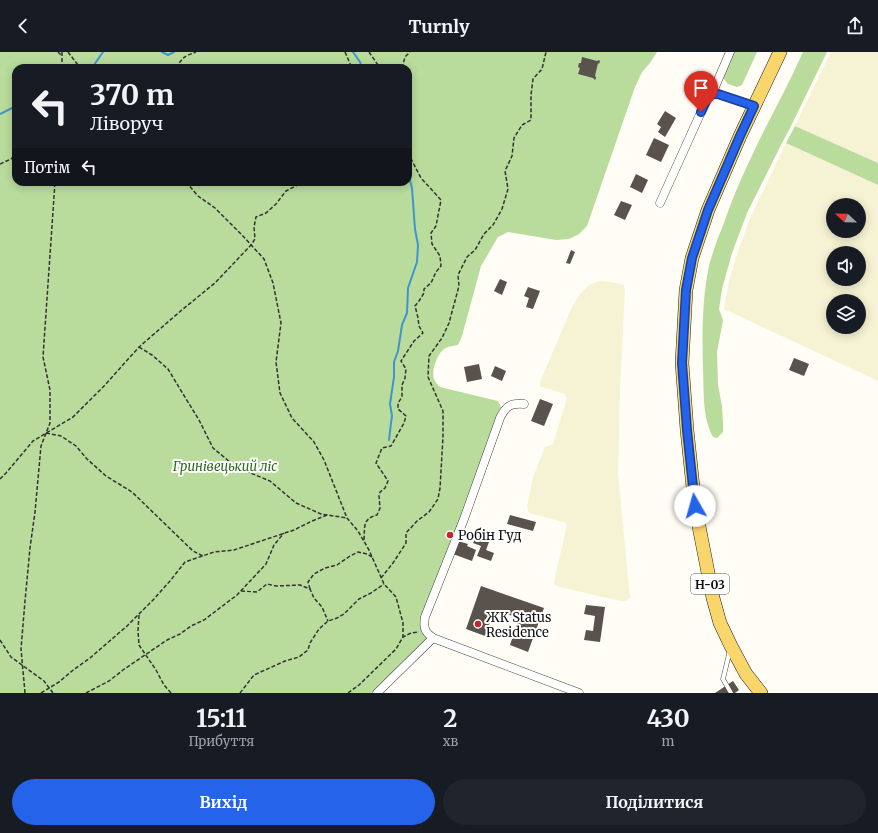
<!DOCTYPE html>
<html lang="uk">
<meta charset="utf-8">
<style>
:root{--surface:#171b24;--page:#20242c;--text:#f1f3f6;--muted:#9ea1a6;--accent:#2563eb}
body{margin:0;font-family:Merriweather,serif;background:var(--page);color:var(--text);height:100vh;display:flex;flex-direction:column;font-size:15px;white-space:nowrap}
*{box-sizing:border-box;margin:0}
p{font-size:13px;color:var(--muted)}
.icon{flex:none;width:22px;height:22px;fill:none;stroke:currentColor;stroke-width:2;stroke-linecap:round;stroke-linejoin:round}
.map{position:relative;height:641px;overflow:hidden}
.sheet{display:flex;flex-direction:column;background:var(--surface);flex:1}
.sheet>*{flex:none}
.hud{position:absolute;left:12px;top:12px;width:400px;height:122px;border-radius:12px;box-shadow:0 2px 10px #0003;background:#171b24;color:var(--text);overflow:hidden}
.needle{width:26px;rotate:292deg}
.buttons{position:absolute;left:826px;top:146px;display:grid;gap:8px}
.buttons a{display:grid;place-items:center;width:40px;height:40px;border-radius:50%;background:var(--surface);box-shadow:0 2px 10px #0003;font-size:20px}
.pin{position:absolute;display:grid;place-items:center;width:34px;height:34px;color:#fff;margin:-41px -17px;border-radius:50% 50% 50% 0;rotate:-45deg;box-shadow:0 0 4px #0007}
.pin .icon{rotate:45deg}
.me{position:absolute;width:44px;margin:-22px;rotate:353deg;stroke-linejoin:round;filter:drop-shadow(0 0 3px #0008)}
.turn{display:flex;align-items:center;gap:14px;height:84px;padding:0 12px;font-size:18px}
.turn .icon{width:52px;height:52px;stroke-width:2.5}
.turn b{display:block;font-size:28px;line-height:34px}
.then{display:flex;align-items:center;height:38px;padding:0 12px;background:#0003;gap:8px;font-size:15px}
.eta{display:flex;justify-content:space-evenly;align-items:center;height:68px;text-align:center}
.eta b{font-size:24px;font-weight:700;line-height:28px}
.primary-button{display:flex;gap:8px;margin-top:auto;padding:8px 12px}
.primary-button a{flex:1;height:46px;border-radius:24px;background:var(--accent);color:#fff;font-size:16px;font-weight:700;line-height:46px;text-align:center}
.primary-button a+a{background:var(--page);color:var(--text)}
header{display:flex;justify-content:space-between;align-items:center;height:52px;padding:0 12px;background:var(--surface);font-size:18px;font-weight:700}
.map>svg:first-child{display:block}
.farmland{fill:#f6f3d4;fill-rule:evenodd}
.forest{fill:#b9dc9c;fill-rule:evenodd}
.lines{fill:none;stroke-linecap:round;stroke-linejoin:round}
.stream{stroke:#3f96cf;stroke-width:2}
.building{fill:#5a524d}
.service-casing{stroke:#444;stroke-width:5}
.minor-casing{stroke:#444;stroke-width:9}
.primary-casing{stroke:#222;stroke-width:14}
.path{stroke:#333;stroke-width:1.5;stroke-dasharray:4 2;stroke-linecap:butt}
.service{stroke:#fff;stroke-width:4}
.minor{stroke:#fff;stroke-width:8}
.primary{stroke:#f9d66b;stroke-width:13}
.route-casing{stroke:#184099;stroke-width:10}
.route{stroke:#2563eb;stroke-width:7}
.poi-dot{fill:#c4262e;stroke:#fff;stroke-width:1.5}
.labels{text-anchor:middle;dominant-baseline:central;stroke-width:4;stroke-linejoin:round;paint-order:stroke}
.shield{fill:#fff;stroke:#585858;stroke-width:1}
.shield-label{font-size:12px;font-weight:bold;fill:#111}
.park-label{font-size:13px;font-style:italic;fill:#2f6b1f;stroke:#fff}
.poi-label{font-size:13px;fill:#111;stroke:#fff;text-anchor:start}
</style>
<header><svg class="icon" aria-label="back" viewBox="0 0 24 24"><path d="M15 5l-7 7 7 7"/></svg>Turnly<svg class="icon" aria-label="share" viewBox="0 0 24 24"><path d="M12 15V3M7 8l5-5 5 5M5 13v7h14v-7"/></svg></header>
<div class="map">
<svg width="878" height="641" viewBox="0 0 878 641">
<rect width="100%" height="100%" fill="#fffdf5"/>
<!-- farmland -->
<g class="farmland">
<path d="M831 0H878V111L795 74Z"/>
<path d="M786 91 878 133V329L724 257 729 229 739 196 751 164ZM833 153H859V179H833ZM833 201H859V227H833ZM833 249H859V275H833Z"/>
<path d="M599 229 611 230 624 233 625 239 620 339 618 421 630 546 626 549H620L560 535 555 533 554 530 566 477V471L530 461 528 459 527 454 533 425 545 395 553 392 567 346 564 342 540 334V330L572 255 580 242 589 233Z"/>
</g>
<!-- forest -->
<g class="forest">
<path d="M0 0H657L650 11 642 20 635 35 587 174 579 182 569 187 556 188 508 180 498 185 481 214 462 284 458 293C454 294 449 294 446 296 438 299 431 319 434 327 435 330 438 333 440 335L498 349 501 355 500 366 424 572 433 586 377 641H0ZM16 16H408V130H16Z"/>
<path d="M725 0H757L742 33 737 35 728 32 723 26 720 14Z"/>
<path d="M803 0H827L790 76 781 93 747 161 732 201 722 237 719 257 723 268 717 300 718 333 722 354 723 373V380L717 386 713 385C702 365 704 339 703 317 702 282 702 248 709 214 713 199 718 185 724 171 733 144 745 118 757 93 772 62 789 32 803 0Z"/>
<path d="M795 74 878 111V133L786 91Z"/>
</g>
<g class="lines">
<!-- stream -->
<g class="stream">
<path d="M162 0 168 3 174 0"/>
<path d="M353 0 360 10 362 16"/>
<path d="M92 16 103 0"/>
<path d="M0 62 16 54"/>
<path d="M389 388 391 371 392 364 390 352 394 325V310L398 299 402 273 407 261 408 236 417 210 418 193 415 177 412 136 408 121"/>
</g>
</g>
<!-- building -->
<g class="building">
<path d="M582 5 597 9 599 8 600 9 599 12 598 11 595 24 596 25V26L595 28 593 26 578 22 580 16 578 15 579 11H581Z"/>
<path d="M665 59 676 66 665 85 658 80 661 75 657 72Z"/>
<path d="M654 86 669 93 661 110 646 103Z"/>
<path d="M636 122 648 128 642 141 630 135Z"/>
<path d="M621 149 632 153 625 168 614 163Z"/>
<path d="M571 198 575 200 570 212 566 211Z"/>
<path d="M500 227 507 230 502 243 494 239Z"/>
<path d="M528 235 540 239 533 257 526 255 529 246 524 244Z"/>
<path d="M794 306 809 312 804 324 789 318Z"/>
<path d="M479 312 482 327 467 330 464 315Z"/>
<path d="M495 314 506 319 502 329 491 324Z"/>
<path d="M540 347 553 352 544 374 531 369Z"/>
<path d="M510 463 536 470 533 479 507 472Z"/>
<path d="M476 485 489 490 486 498 494 501 491 509 477 504 481 494 473 491Z"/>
<path d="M458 489 468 492 467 494 476 498 472 509 453 502Z"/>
<path d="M481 534 544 556 528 600 510 593 519 566 494 558 485 584 466 577Z"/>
<path d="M586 553 605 555 600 590 584 588 586 578 593 579 595 564 584 562Z"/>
<path d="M733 629 739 638 735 641H715Z"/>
</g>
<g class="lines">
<!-- service casing -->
<g class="service-casing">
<path id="service" d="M730 598 723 627 731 641"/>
</g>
<!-- minor casing -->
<g class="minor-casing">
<g id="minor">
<path d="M712 42H718L754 54"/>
<path d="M660 151 707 47 712 42 730 0"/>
<path d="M524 352C510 351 506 354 500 366L464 467 425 565C423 576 425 580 433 586L579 641"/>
<path d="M377 641 433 586"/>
</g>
</g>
<!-- primary casing -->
<g class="primary-casing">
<path id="primary" d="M761 641 746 622 731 594 720 571 713 546 695 454 687 378 682 311 686 238 692 206 708 158 740 84 780 0"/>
</g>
<!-- path -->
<g class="path">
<path d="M58 0 62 4"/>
<path d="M68 0 78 13 79 16"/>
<path d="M345 0 352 16"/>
<path d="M369 0 380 16"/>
<path d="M62 16V0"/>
<path d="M176 16C183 5 183 5 196 0"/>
<path d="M402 16 405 5 410 0"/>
<path d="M0 112 11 107 16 102"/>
<path d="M186 130 198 144 215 156 242 183 264 207 273 231 281 271 276 310 280 341 292 366 314 390 324 408 347 466 358 479 369 498 384 532 396 545 403 571V585"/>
<path d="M139 295 152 303 168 317 180 337 199 368 213 396 236 415 270 429 296 451 321 462 347 466"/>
<path d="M46 381 61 384 76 394 87 407 106 424 132 440 193 499 203 504"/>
<path d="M0 427 6 421 33 389 73 365 104 334 139 295 183 257 215 231 251 193 255 187 254 175 256 165 266 161 276 152 286 139 303 130"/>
<path d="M364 488C365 475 362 467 377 463L380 456 379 444 380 440 385 436 388 429 376 411 382 396 391 394 404 371 406 364 398 357V351L402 345V333L405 326 406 317 401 309 414 289 423 281 419 274 418 266 415 254 419 249 424 241V237L431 231 436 220 441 214 440 204 432 192 431 181 436 174 441 148 421 126 408 101"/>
<path d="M381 526 393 511 406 491V481L417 469 429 460 438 447 440 436 443 385V359L428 325 429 304 442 286 449 271 459 234 458 223 467 205 475 198 484 182 493 173 502 157 508 137 505 119 512 104 514 86 522 73 531 68V43L533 27 542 17 546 0"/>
<path d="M310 537 308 530 314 522 325 516 337 513 350 504 358 500 367 502 372 505"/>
<path d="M241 539 257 540 267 532 276 534 300 533 310 537 314 546 322 555 328 569"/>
<path d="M139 563 138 579 139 593 156 618 164 633 171 641"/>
<path d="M0 588 11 605 44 629 53 641"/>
<path d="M25 641 21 597 25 549 30 496 35 460 41 394 50 371V338L43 305 55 130"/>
<path d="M41 641 59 630 72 619 90 606 127 574 154 547 170 529 185 510 214 500 234 498 294 478 312 469 327 463"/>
<path d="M86 641 109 629 123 618 167 588 180 582 191 574 204 568 237 543 266 512 274 493 284 481"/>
<path d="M240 641 254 623 285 609 299 605 308 598 310 591 319 577 328 569 337 566 344 562 359 547 371 541 384 532"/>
<path d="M348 641 359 633 396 597 403 585 411 581 419 580"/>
</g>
<!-- service -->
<use href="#service" class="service"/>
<!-- minor -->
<use href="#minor" class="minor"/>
<!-- primary -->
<use href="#primary" class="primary"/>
</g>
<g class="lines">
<!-- route casing -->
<g class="route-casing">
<path id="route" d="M695 454 687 378 682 311 686 238 692 206 708 158 740 84 754 54 718 42H712L707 47 701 60"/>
</g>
<!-- route -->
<use href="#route" class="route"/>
</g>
<!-- markers -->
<g class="poi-dot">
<circle cx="450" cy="483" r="4"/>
<circle cx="478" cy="572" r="4"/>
</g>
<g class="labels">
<!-- shield labels -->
<rect class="shield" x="691" y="522" width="38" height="20" rx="3"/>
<g class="shield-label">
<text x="710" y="532">Н-03</text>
</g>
<!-- park labels -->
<g class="park-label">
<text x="225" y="414">Гринівецький ліс</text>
</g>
<!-- poi labels -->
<g class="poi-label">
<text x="458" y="483">Робін Гуд</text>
<text x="486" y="565">ЖК Status<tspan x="486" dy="15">Residence</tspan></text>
</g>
</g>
</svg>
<div class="buttons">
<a><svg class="needle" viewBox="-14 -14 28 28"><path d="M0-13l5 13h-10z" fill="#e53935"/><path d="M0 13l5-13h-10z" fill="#9ea1a6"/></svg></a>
<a><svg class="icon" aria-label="sound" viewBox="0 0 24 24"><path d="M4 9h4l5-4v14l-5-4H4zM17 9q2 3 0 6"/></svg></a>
<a><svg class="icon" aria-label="layers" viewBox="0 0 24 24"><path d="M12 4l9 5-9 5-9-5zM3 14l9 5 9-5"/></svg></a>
</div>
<div class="pin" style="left:701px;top:60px;background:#d93025"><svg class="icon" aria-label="arrive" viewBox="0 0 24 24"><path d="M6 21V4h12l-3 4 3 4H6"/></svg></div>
<svg class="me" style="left:695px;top:454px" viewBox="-20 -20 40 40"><circle r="19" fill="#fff"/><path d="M0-13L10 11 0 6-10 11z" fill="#2563eb"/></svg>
<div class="hud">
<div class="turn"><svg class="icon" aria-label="left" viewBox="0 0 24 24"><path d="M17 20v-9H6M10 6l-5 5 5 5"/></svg><div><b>370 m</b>Ліворуч</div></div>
<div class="then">Потім<svg class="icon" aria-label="left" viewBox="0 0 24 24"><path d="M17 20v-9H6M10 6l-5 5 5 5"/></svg></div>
</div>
</div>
<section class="sheet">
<div class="eta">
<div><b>15:11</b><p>Прибуття</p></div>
<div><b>2</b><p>хв</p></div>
<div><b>430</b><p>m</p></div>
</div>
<div class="primary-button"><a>Вихід</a><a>Поділитися</a></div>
</section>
